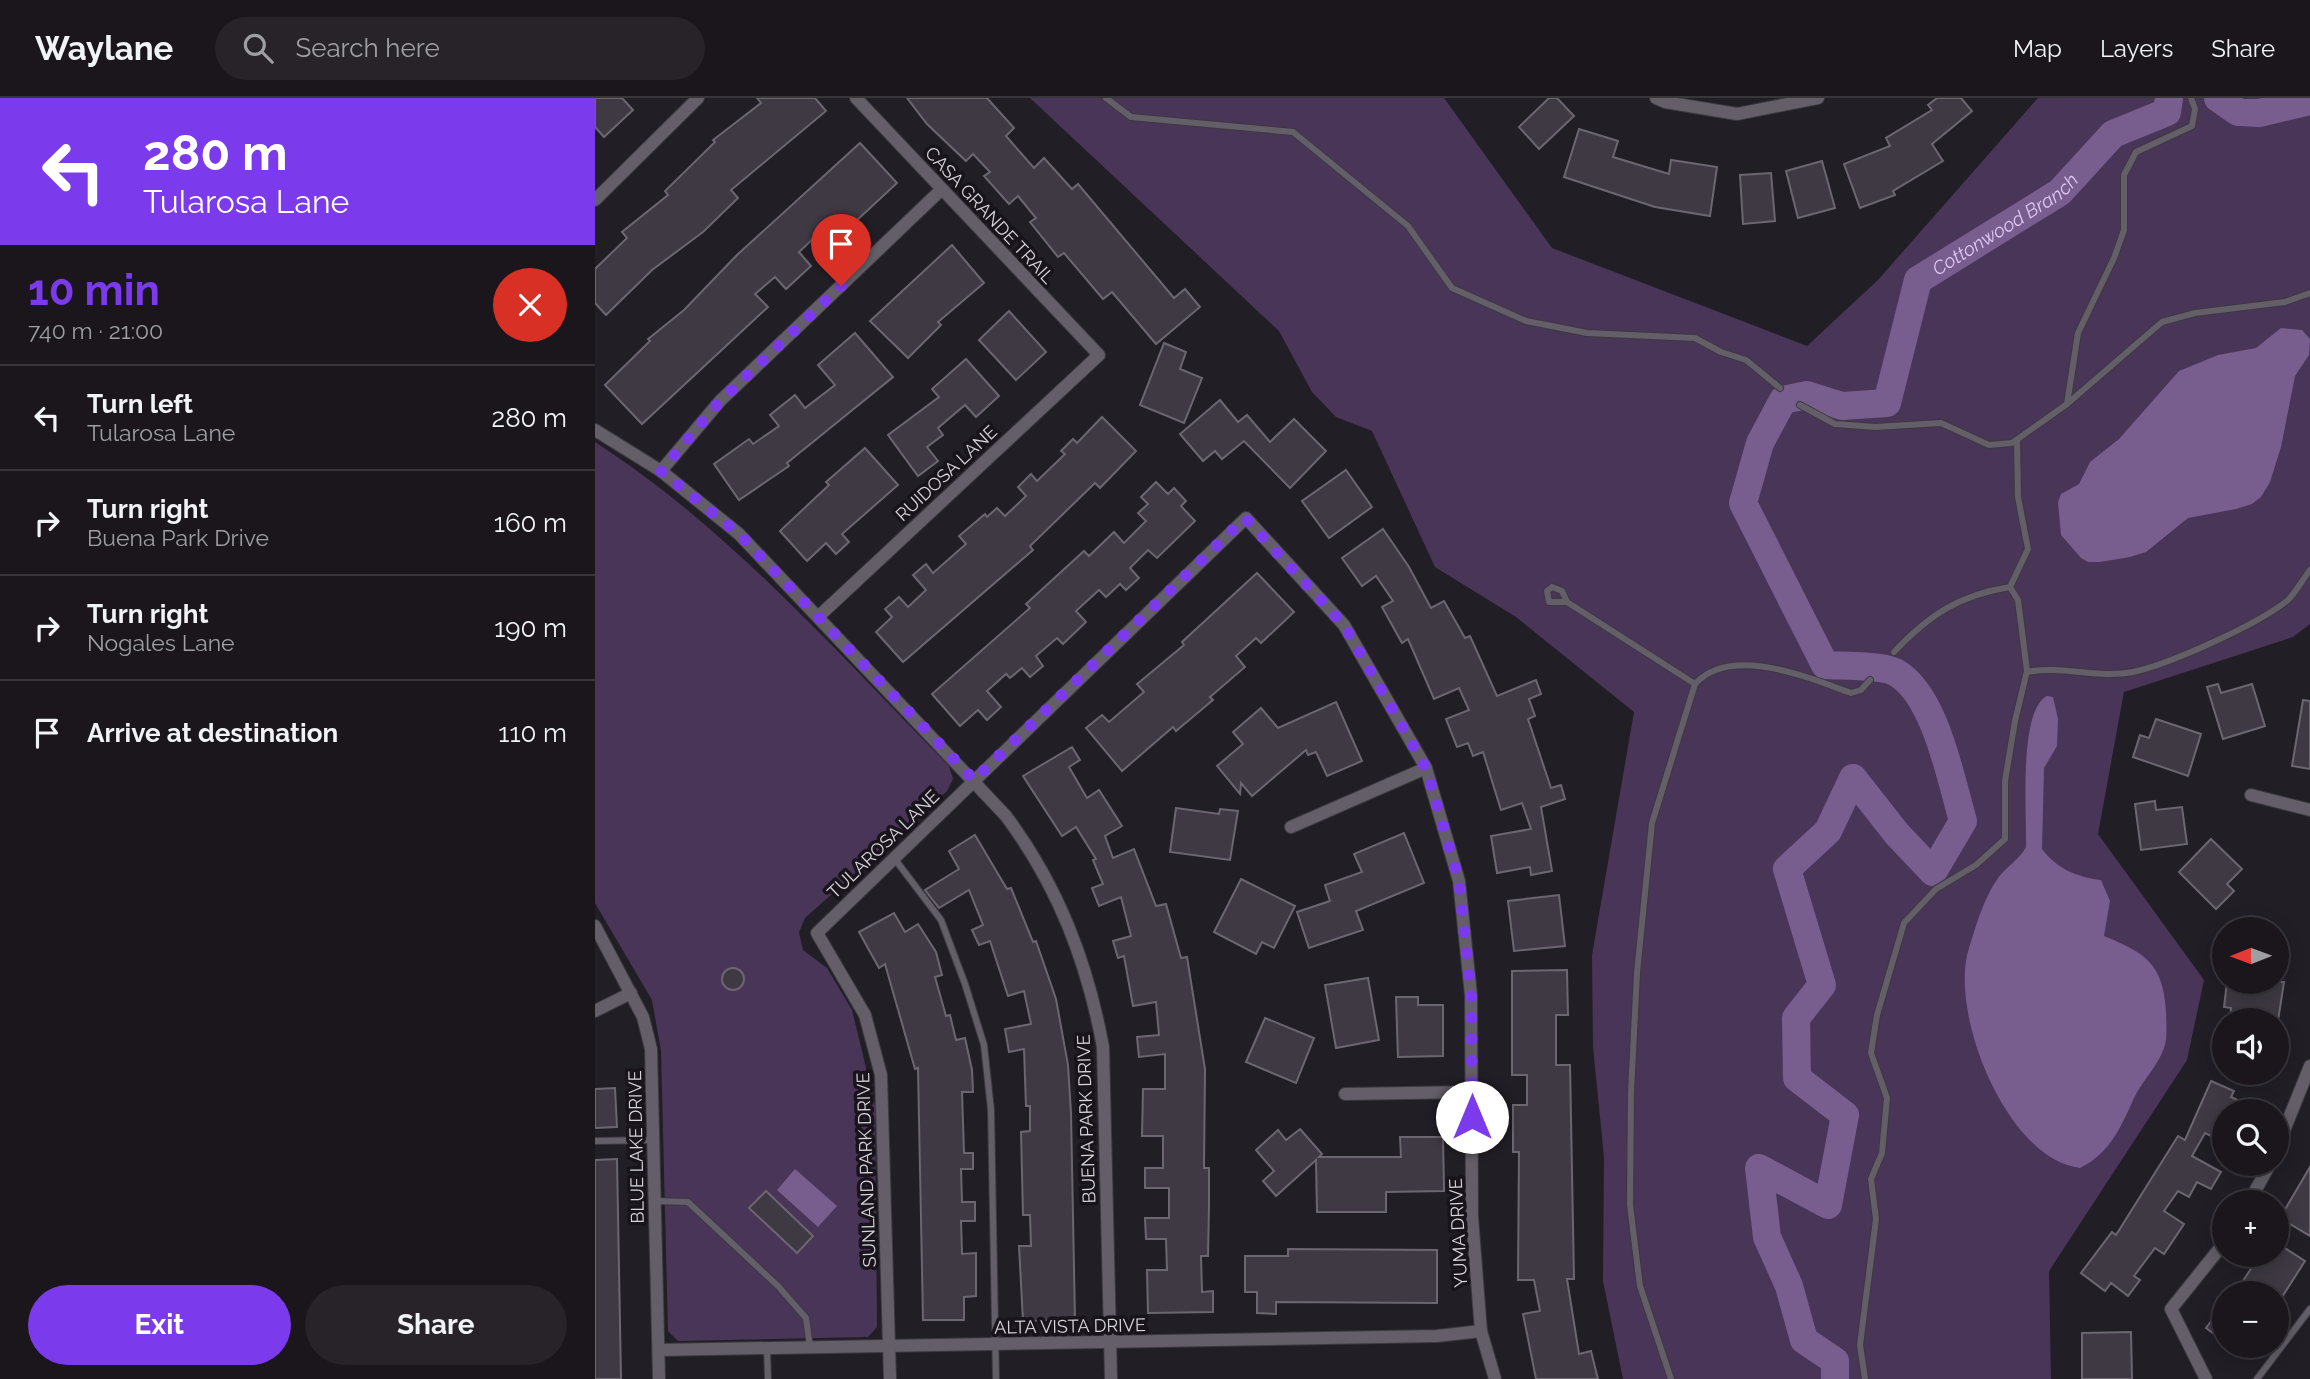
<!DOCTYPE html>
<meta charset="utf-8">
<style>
:root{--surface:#1a161c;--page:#272329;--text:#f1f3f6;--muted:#9f9fa3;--line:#38353b;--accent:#7c3aed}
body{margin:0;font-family:Raleway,sans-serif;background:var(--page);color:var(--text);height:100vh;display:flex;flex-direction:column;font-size:26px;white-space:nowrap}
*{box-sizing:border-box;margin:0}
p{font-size:23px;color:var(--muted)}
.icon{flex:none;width:38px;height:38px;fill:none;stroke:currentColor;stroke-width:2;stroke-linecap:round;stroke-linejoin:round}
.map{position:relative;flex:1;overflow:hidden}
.details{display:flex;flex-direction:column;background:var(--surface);width:595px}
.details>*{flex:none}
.guide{background:#7c3aed;color:#fff;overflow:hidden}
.needle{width:46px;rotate:269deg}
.controls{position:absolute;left:1617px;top:819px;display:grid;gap:14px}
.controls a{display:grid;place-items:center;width:77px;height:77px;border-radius:50%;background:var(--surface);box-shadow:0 4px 18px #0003,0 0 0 2px var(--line);font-size:35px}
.pin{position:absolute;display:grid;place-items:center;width:60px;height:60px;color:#fff;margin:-72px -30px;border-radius:50% 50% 50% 0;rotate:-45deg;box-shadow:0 0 7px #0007}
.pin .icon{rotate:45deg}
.me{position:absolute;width:77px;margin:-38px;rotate:0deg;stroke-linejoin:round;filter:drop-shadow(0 0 5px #0008)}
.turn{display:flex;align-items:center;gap:24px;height:147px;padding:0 28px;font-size:32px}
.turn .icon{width:91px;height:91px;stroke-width:2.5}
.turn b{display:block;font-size:49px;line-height:60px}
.round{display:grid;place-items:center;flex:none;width:74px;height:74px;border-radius:37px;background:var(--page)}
.overview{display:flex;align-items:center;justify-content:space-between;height:119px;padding:0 28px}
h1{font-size:42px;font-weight:700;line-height:52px;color:var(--accent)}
.action{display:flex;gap:14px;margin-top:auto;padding:14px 28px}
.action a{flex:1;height:80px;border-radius:42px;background:var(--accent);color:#fff;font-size:28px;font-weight:700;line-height:80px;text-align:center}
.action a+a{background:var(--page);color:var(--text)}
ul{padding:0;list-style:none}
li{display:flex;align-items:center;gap:21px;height:105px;padding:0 28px;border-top:2px solid var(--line)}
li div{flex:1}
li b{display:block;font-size:26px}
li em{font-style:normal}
header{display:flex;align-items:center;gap:42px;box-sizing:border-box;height:98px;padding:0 35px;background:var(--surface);border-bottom:2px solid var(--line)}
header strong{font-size:33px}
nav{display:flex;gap:38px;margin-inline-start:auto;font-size:24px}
.search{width:490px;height:63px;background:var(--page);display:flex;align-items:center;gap:18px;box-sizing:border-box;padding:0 24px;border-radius:38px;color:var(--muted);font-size:26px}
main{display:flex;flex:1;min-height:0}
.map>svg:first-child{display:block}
.green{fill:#493558}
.water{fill:#785d8f}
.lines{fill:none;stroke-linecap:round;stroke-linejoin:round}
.river{stroke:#785d8f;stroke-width:28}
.building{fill:#3e3942;stroke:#6b6670;stroke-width:2}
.lane-casing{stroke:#3c3940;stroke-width:8}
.street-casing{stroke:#3c3940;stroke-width:14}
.lane{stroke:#635e67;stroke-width:6}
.street{stroke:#635e67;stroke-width:12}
.route{stroke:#7c3aed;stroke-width:12;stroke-dasharray:0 21.6}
.labels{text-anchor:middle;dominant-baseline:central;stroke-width:7;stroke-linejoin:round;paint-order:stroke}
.street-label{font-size:18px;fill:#d7d4da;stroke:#19141c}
.water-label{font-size:19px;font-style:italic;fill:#dfc7f5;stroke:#19141c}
</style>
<header>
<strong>Waylane</strong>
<div class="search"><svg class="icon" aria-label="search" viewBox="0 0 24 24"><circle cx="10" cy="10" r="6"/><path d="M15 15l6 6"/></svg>Search here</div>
<nav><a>Map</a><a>Layers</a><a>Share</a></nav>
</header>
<main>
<section class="details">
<div class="guide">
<div class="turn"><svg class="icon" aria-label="left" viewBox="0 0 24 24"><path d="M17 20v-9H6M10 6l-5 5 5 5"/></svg><div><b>280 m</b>Tularosa Lane</div></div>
</div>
<div class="overview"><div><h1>10 min</h1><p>740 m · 21:00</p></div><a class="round" style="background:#d93025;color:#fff"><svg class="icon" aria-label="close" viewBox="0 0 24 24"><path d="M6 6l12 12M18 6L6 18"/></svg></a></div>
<ul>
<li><svg class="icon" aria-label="left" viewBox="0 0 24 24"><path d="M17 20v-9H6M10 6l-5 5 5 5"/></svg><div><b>Turn left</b><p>Tularosa Lane</p></div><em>280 m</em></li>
<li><svg class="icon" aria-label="right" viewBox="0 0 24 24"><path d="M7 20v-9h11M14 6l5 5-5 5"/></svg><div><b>Turn right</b><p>Buena Park Drive</p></div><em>160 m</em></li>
<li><svg class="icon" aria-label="right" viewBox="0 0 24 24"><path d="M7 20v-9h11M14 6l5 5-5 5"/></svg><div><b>Turn right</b><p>Nogales Lane</p></div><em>190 m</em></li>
<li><svg class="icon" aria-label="arrive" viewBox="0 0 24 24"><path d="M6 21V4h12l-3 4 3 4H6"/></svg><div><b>Arrive at destination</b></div><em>110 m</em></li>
</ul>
<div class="action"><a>Exit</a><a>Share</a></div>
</section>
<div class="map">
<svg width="1715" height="1281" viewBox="0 0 1715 1281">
<rect width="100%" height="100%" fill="#221e26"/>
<!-- green -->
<g class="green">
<path d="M435 0H849L957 150 1212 248 1283 182 1443 0H1715V526L1698 539 1529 594 1503 736 1609 882 1592 962 1454 1173 1456 1281H1028L1008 1183 1009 1059 998 949 997 857 1039 614 921 519 840 469 777 333 741 319 717 294 684 233Z"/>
<path d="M0 344C135 431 242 555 354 668L358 681 352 693 210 820 204 834 208 852 232 870 257 912 280 1007 282 1229 273 1239 83 1243 73 1233 66 953 57 902 0 805Z"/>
</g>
<!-- water -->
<g class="water">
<path d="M1686 230 1707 232 1715 241 1714 257 1700 278 1686 349 1675 384 1666 399 1657 406 1641 411 1593 420 1551 454 1535 459 1505 464H1493L1486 460 1466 437 1463 404 1466 396 1484 386 1495 364 1524 341 1584 273 1623 257 1661 250Z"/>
<path d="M1452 598 1458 599 1463 621 1462 648 1449 670 1447 751C1462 771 1482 779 1506 782L1515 803 1509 838C1550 855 1568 865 1571 913 1571 924 1573 939 1569 950 1563 968 1547 983 1539 1000 1526 1029 1515 1055 1485 1070 1412 1062 1353 914 1374 850 1381 827 1389 800 1403 780 1411 769 1425 761 1431 749 1432 716 1423 613 1452 598Z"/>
<path d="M200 1071 242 1108 223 1129 182 1092Z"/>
</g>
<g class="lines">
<!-- river -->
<g class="river">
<path d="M1623 0 1643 14 1664 15 1715 3"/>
<path id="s1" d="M1240 1281V1263L1209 1242 1194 1188 1172 1139 1164 1070 1233 1107 1250 1017 1202 980 1201 920 1227 887 1192 771 1233 733 1258 680 1302 736 1338 774 1368 723C1356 682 1340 595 1300 574 1287 567 1247 568 1230 567L1148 405 1165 345 1188 302 1212 297 1247 308 1292 305 1323 182 1465 94 1518 36 1572 14 1574 0"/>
</g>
</g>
<!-- building -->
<g class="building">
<path d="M0 0H27L38 12 9 39 0 29Z"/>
<path d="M162 0H220L231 13 136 92 143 100 108 134 57 172 11 217 0 205V171L32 140 27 134 73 97 70 93 120 44 118 42 166 5Z"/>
<path d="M312 0H392L419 30 411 38 439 70 449 60 477 91 483 86 579 200 590 191 605 209 561 246 517 194 508 201 469 155 463 159 435 124 441 120 423 98 414 106 389 78 395 74 378 56 371 63 332 26Z"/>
<path d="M954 0H962L979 18 944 51 924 29Z"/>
<path d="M1342 0H1366L1377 13 1337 46 1348 63 1298 93 1300 97 1265 110 1249 66 1295 48 1291 40 1337 12 1333 7Z"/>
<path d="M984 31 1023 43 1018 59 1074 76 1076 62 1122 69 1115 118 1060 109 969 79Z"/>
<path d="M265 45 302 85 233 149 222 137 204 154 216 168 191 191 180 179 160 196 173 209 47 326 10 287 55 243 53 241 89 212 142 157Z"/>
<path d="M1227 63 1240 110 1203 120 1191 73Z"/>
<path d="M1176 75 1180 123 1148 126 1145 77Z"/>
<path d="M357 147 389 185 343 224 346 227 313 260 275 223Z"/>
<path d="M414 213 451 254 421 282 384 242Z"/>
<path d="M260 235 298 279 192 365 194 368 144 402 119 366 154 341 158 346 184 328 175 317 200 297 210 310 240 287 223 267Z"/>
<path d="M569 245 591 254 585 271 607 280 589 325 545 307Z"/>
<path d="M371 261 404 298 381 319 370 307 343 330 348 337 332 349 343 363 323 378 293 337 344 299 337 291Z"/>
<path d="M625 302 643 324 652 317 675 344 699 321 731 353 695 390 649 343 627 361 620 353 608 363 585 336Z"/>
<path d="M507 319 541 353 505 390 500 385 435 448 438 452 308 564 281 534 297 519 290 511 304 499 313 509 331 492 318 477 331 466 338 475 371 446 364 438 390 416 392 419 402 410 410 418 431 398 423 389 436 376 442 383 470 356 466 353 478 341 482 345Z"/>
<path d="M270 350 303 387 247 436 254 444 241 456 231 445 212 463 185 433 234 387 231 384Z"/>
<path d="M751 372 777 409 734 440 707 403Z"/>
<path d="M561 384 573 396 579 390 591 403 586 408 600 423 562 460 553 452 535 470 544 480 531 492 525 486 511 499 504 492 481 513 491 524 468 546 462 540 441 558 448 568 435 579 427 570 415 580 411 576 392 593 406 609 392 622 383 612 365 628 337 596 435 510 431 506 489 453 494 458 519 434 529 445 551 423 543 415 553 406 546 399Z"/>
<path d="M788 431 814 469 836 510 849 503 870 540 875 538 902 598 941 582 946 596 934 601 940 618 933 621 956 690 966 687 970 701 946 709 957 773 936 777 935 769 902 775 896 738 936 731 927 705 906 712 888 654 878 658 873 645 862 649 851 621 874 612 864 590 839 601 813 541 807 545 787 509 798 503 781 478 767 488 747 460Z"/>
<path d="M662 475 699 514 666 545 661 540 641 558 650 569 615 599 618 602 581 633 578 629 527 673 491 630 507 617 514 624 549 594 542 586 589 547 587 544Z"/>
<path d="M1623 586 1626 595 1657 586 1670 628 1628 641 1612 589Z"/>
<path d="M1708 602 1715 603V671L1697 668Z"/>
<path d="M741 604 767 663 732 678 721 654 713 657 711 652 657 698 646 685 645 696 622 668 648 646 638 634 666 610 683 630Z"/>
<path d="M1561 621 1606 636 1593 678 1538 659 1545 637 1554 640Z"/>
<path d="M477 649 485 662 474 669 492 700 504 692 527 728 510 738 518 760 539 751 561 808 571 806 586 860 592 859 610 971 609 1070H614V1107L613 1158H606L607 1194 618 1193V1214L553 1215 552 1172H572L571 1141H551L550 1120H574V1090H550V1070H568V1038H547L548 991H570V956L544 959 542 939 564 937 561 904 538 908 529 858 523 860 518 843 536 838 526 799 504 808 497 790 508 786 498 762 501 761 481 729 467 738 428 678Z"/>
<path d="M1560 703 1561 712 1587 709 1592 746 1546 752 1540 706Z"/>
<path d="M581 710 624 716 625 711 643 713 635 762 575 754Z"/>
<path d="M809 735 829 785 761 813 768 832 714 850 702 814 735 803 730 787 767 774 759 756Z"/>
<path d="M380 737 412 791 416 790 438 844 441 843 461 901 473 967 476 1015 480 1222 428 1223 424 1148H436L435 1117H428L426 1034 435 1033V1008H431L429 951 414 954 410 931 436 926 429 893 413 898 395 843 384 847 377 832 388 827 374 792 344 810 330 792 364 771 354 753Z"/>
<path d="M1616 741 1647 771 1632 786 1639 793 1621 811 1584 774Z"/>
<path d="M646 781 700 808 679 850 667 844 661 856 619 834Z"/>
<path d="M964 797 970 848 919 853 913 803Z"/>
<path d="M299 815 310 834 323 826 341 854 347 877 340 879 351 918 355 917 361 942 370 940 377 972 378 994H367L369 1055H378V1071H366L367 1104H380V1123H366L367 1156 381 1155V1198L369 1199V1222H328L323 970 320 971 290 866 284 870 264 834Z"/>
<circle cx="138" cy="881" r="11"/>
<path d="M972 872 973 917H961V967H975L979 1181H972L984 1256 996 1253 1003 1281H941L928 1216 945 1213 939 1182H923L924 1054H918V1007H932V977H917V873Z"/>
<path d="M773 880 784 942 741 950 730 887Z"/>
<path d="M1632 884H1689L1683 923 1664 920 1635 922 1636 910 1629 909Z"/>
<path d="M801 899H823V907H848V958L803 959Z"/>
<path d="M670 920 719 940 701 985 651 964Z"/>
<path d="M1616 983 1639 993 1636 999 1666 1013H1629V1044L1610 1035 1597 1058 1626 1074 1616 1091 1602 1084 1594 1099 1583 1093 1569 1113 1589 1126 1569 1156 1560 1150 1539 1178 1545 1182 1533 1198 1516 1185 1510 1193 1486 1175 1517 1134 1521 1137 1583 1038 1590 1042Z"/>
<path d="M20 990 22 1029 0 1030V991Z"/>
<path d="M705 1031 727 1056 724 1059H806L805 1039H848L849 1093 791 1094V1114H722L721 1062 681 1098 668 1083 679 1073 661 1052 683 1032 691 1042Z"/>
<path d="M22 1061 26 1281H0V1062Z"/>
<path d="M1715 1069V1138L1685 1120Z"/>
<path d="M171 1093 218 1138 202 1155 154 1110Z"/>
<path d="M1682 1145 1710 1163 1682 1207V1195H1640L1665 1157H1682Z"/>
<path d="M693 1151 842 1152V1205L681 1204V1216L662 1215V1194H650V1158H693Z"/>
<path d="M1629 1206V1243L1611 1230Z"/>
<path d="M1536 1234 1537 1281H1487V1235Z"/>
</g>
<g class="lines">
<!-- lane casing -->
<g class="lane-casing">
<g id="lane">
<path d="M511 0 536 19 698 34 813 128 857 190 931 223 992 235 1100 240 1126 254 1151 262 1185 290"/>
<path d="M1472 306 1567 224 1600 215 1690 204 1715 195"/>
<path d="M1205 307 1240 326 1280 329 1346 325 1394 347 1417 345 1472 306 1483 235 1519 160 1529 132V77L1541 54 1597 28 1600 11 1596 0"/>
<path d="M972 504 967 493 957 489 952 493 954 504H972L1100 586"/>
<path d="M1299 554C1334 517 1364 497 1415 489L1433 451 1423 399 1422 342"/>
<path d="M1432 574C1466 567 1503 581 1538 574 1575 566 1664 526 1693 502 1701 494 1708 481 1715 472"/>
<path d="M299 760 346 822 370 886 389 947 396 1012 401 1281"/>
<path d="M0 1043 58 1042"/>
<path d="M60 1103 93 1104 183 1188 211 1220 215 1249"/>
<path d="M172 1250 173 1281"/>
<path d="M1076 1281 1045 1188 1035 1107 1036 994 1042 875 1057 725 1100 586C1136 546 1214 580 1256 595L1266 592 1275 582"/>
<path d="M1270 1281 1265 1247 1281 1121 1276 1081 1287 1055 1292 1000 1276 955 1282 917 1309 825 1341 791 1381 767 1410 741V683L1420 623 1432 573 1423 502 1415 489"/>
<path d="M1662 1281 1715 1211"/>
</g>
</g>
<!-- street casing -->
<g class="street-casing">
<g id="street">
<path d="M1061 0 1070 4 1142 16 1223 0"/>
<path d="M0 102 103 0"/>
<path d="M0 332 66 373 144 436 411 718C463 788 492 863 508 949L516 1281"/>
<path d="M66 373 125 303 347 91"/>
<path d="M223 519 504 257 261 0"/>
<path d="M1656 697 1715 712"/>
<path d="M696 729 831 670"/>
<path d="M0 828 48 919 56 951 64 1281"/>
<path d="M0 913 36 895"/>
<path d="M750 996 876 994"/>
<path d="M1682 1050 1715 968"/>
<path d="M1654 1104 1675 1066"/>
<path d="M64 1252 842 1238 886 1233"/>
<path d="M295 1281 286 977 270 917 222 835 651 420 749 527 831 670 864 783 876 897 877 1119 886 1233 900 1281"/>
<path d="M1611 1281 1576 1211 1629 1145"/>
</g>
</g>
<!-- lane -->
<use href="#lane" class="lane"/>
<!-- street -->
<use href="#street" class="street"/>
</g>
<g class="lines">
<!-- route -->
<path class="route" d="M246 188 125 303 66 373 144 436 379 682 650 420 749 527 831 670 864 783 876 897 877 1019"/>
</g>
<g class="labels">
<!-- street labels -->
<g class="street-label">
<text transform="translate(395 117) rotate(47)">CASA GRANDE TRAIL</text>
<text transform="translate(351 375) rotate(-43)">RUIDOSA LANE</text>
<text transform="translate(288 746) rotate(-44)">TULAROSA LANE</text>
<text transform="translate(491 1021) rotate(-92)">BUENA PARK DRIVE</text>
<text transform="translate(41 1049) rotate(-91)">BLUE LAKE DRIVE</text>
<text transform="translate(271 1072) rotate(-92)">SUNLAND PARK DRIVE</text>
<text transform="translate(863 1135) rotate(-93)">YUMA DRIVE</text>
<text transform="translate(475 1228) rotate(-1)">ALTA VISTA DRIVE</text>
</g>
<!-- water labels -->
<g class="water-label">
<text stroke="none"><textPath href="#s1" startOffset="1853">Cottonwood Branch</textPath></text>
</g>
</g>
</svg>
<div class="controls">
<a><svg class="needle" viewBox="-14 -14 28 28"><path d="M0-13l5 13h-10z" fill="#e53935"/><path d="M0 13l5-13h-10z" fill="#9f9fa3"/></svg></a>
<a><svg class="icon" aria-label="sound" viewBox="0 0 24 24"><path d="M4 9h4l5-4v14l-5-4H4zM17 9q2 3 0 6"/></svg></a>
<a><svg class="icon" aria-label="search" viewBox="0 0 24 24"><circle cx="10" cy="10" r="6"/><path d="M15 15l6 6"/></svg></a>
<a>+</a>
<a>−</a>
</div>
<div class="pin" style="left:246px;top:188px;background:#d93025"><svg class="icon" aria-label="arrive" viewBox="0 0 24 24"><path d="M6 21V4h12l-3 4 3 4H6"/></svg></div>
<svg class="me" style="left:877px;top:1019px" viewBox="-20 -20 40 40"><circle r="19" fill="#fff"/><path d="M0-13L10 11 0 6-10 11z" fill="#7c3aed"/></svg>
</div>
</main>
